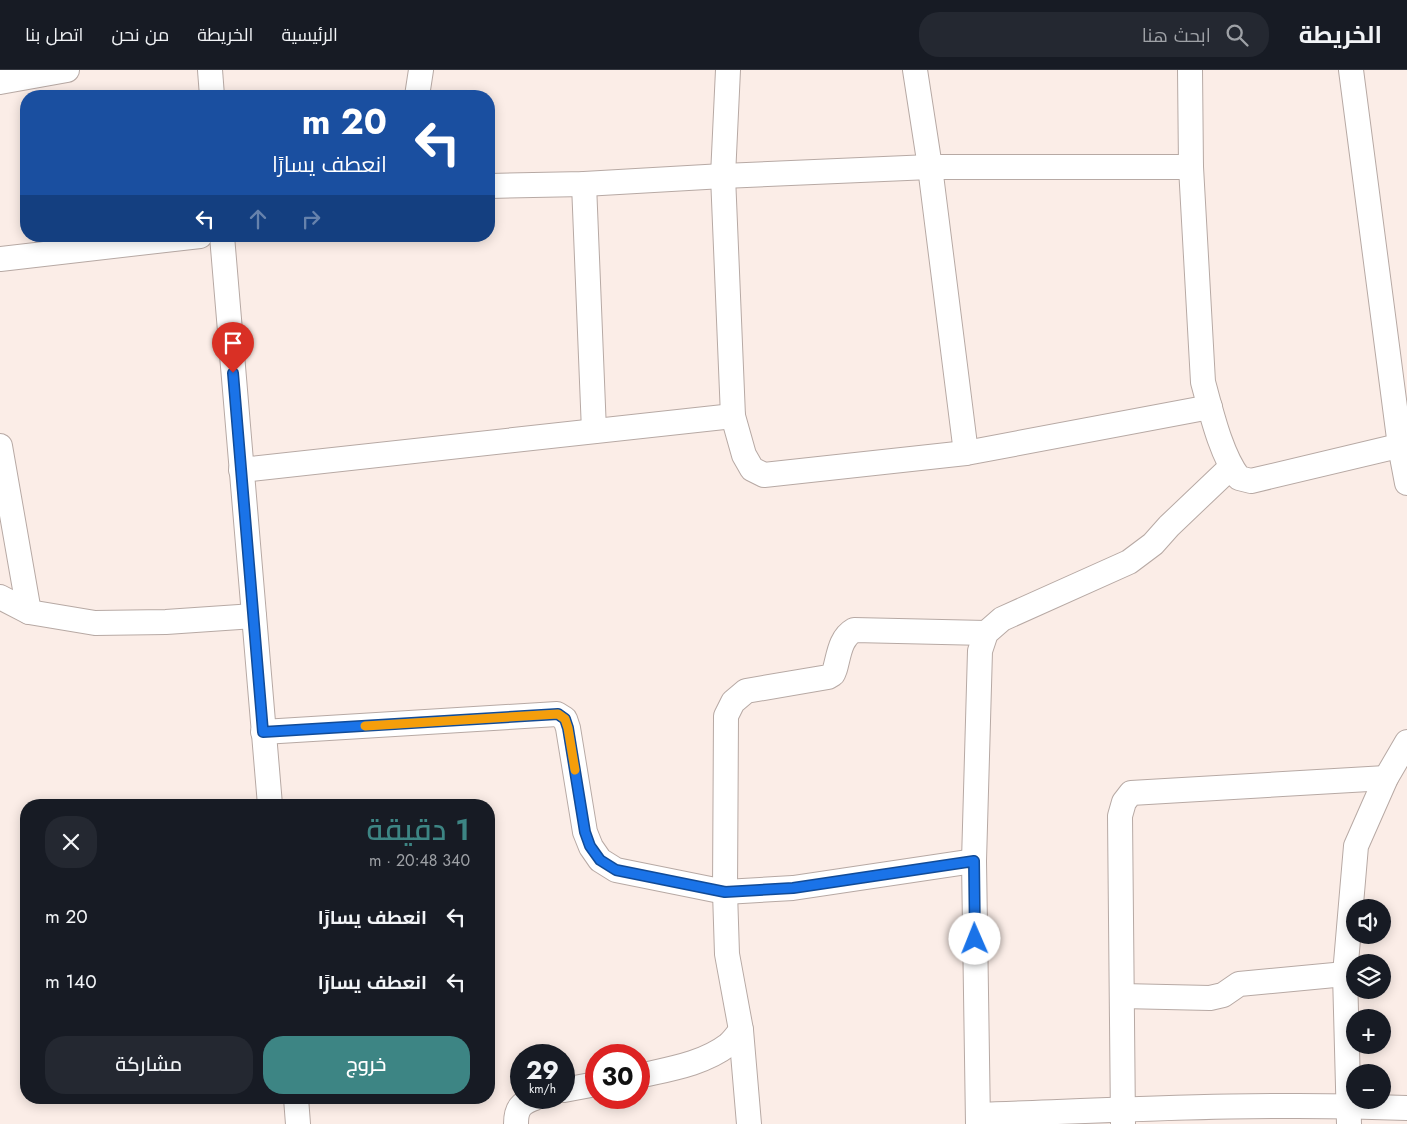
<!DOCTYPE html>
<html lang="ar">
<meta charset="utf-8">
<style>
:root{--surface:#171b24;--page:#242831;--text:#f1f3f6;--muted:#9ea1a6;--line:#363941;--accent:#3d8584}
body{margin:0;font-family:Jost,Cairo,sans-serif;background:var(--page);color:var(--text);direction:rtl;height:100vh;display:flex;flex-direction:column;font-size:19px;white-space:nowrap}
*{box-sizing:border-box;margin:0}
p{font-size:16px;color:var(--muted)}
.icon{flex:none;width:28px;height:28px;fill:none;stroke:currentColor;stroke-width:2;stroke-linecap:round;stroke-linejoin:round}
.map{position:relative;flex:1;overflow:hidden;direction:ltr}
.sheet{position:absolute;left:20px;top:729px;width:475px;height:305px;display:flex;flex-direction:column;background:var(--surface);border-radius:20px;box-shadow:0 2px 12px #0003;direction:rtl}
.sheet>*{flex:none}
.top-card{position:absolute;left:20px;top:20px;width:475px;height:152px;border-radius:20px;box-shadow:0 2px 12px #0003;direction:rtl;background:#1a4fa0;color:#fff;overflow:hidden}
.buttons{position:absolute;left:1346px;top:829px;display:grid;gap:10px}
.buttons a{display:grid;place-items:center;width:45px;height:45px;border-radius:50%;background:var(--surface);box-shadow:0 2px 12px #0003;font-size:25px}
.speed{position:absolute;left:510px;top:974px;display:flex;gap:10px;font-size:25px;font-weight:700;text-align:center}
.speed>*{display:grid;place-content:center;width:65px;height:65px;border-radius:50%;background:var(--surface);box-shadow:0 2px 12px #0003;line-height:1}
.speed small{font-size:12px;font-weight:400}
.speed .limit{border:8px solid #d22;background:#fff;color:#111}
.pin{position:absolute;display:grid;place-items:center;width:42px;height:42px;color:#fff;margin:-51px -21px;border-radius:50% 50% 50% 0;rotate:-45deg;box-shadow:0 0 5px #0007}
.pin .icon{rotate:45deg}
.me{position:absolute;width:55px;margin:-28px;rotate:359deg;stroke-linejoin:round;filter:drop-shadow(0 0 4px #0008)}
.turn{display:flex;align-items:center;gap:18px;height:105px;padding:0 25px;font-size:22px}
.turn .icon{width:65px;height:65px;stroke-width:2.5}
.turn b{display:block;font-size:35px;line-height:42px}
.lanes{display:flex;align-items:center;height:48px;padding:0 25px;background:#0003;justify-content:center;gap:25px;direction:ltr}
.lanes .off{opacity:.35}
.round{display:grid;place-items:center;flex:none;width:52px;height:52px;border-radius:20px;background:var(--page)}
.summary{display:flex;align-items:center;justify-content:space-between;height:85px;padding:0 25px}
h1{font-size:30px;font-weight:600;line-height:38px;color:var(--accent)}
.primary-button{display:flex;gap:10px;margin-top:auto;padding:10px 25px}
.primary-button a{flex:1;height:58px;border-radius:20px;background:var(--accent);color:#fff;font-size:20px;font-weight:600;line-height:58px;text-align:center}
.primary-button a+a{background:var(--page);color:var(--text)}
ul{padding:0;list-style:none}
li{display:flex;align-items:center;gap:15px;height:65px;padding:0 25px}
li div{flex:1}
li b{display:block;font-size:19px}
li em{font-style:normal}
header{display:flex;align-items:center;gap:30px;box-sizing:border-box;height:70px;padding:0 25px;background:var(--surface);border-bottom:1px solid var(--line)}
header strong{font-size:24px}
nav{display:flex;gap:28px;margin-inline-start:auto;font-size:18px}
.search{width:350px;height:45px;background:var(--page);display:flex;align-items:center;gap:12px;box-sizing:border-box;padding:0 18px;border-radius:20px;color:var(--muted);font-size:19px}
.map>svg:first-child{display:block}
.lines{fill:none;stroke-linecap:round;stroke-linejoin:round}
.street-casing{stroke:#b7a9a4;stroke-width:26}
.street{stroke:#fff;stroke-width:24}
.route-casing{stroke:#114b97;stroke-width:12}
.route{stroke:#1a73e8;stroke-width:9}
.slow{stroke:#f59e0b;stroke-width:9}
</style>
<header>
<strong>الخريطة</strong>
<div class="search"><svg class="icon" aria-label="search" viewBox="0 0 24 24"><circle cx="10" cy="10" r="6"/><path d="M15 15l6 6"/></svg>ابحث هنا</div>
<nav><a>الرئيسية</a><a>الخريطة</a><a>من نحن</a><a>اتصل بنا</a></nav>
</header>
<div class="map">
<svg width="1407" height="1054" viewBox="0 0 1407 1054">
<rect width="100%" height="100%" fill="#fbede7"/>
<g class="lines">
<!-- street casing -->
<g class="street-casing">
<g id="street">
<path d="M210 0 212 26"/>
<path d="M728 0 723 106 733 346 744 385 752 399 764 405 966 383 1210 337"/>
<path d="M915 0 930 97 966 383"/>
<path d="M1190 0 1191 97 1203 312C1211 341 1221 385 1239 408L1251 411 1407 374"/>
<path d="M1351 0 1400 376 1407 413"/>
<path d="M0 12 67 0"/>
<path d="M417 26 421 0"/>
<path d="M584 114 594 361"/>
<path d="M489 116 584 114 723 106 930 97H1191"/>
<path d="M222 166 270 735"/>
<path d="M0 189 200 166"/>
<path d="M0 376 29 542"/>
<path d="M241 400 733 346"/>
<path d="M0 527 29 542 95 553 166 552 254 546"/>
<path d="M263 662 557 644 565 649 568 658 585 762 591 777 600 790 616 800 725 822 793 818 974 791"/>
<path d="M1122 926 1210 928 1223 925 1239 914 1345 904"/>
<path d="M639 1006C669 999 703 994 728 975 733 971 737 965 741 960"/>
<path d="M564 1020 596 1014"/>
<path d="M296 1028 298 1054"/>
<path d="M978 1045C1120 1040 1264 1032 1407 1038"/>
<path d="M516 1054C516 1038 521 1033 535 1028"/>
<path d="M749 1054 741 960 727 884 725 822 726 646 733 632 746 621 828 607 833 604 835 599C839 585 840 568 854 560L986 563"/>
<path d="M978 1054 974 791 980 581 986 563 1002 549 1129 492 1153 474 1169 456 1231 397"/>
<path d="M1123 1054 1120 746 1124 732 1131 723 1386 708"/>
<path d="M1349 1054 1345 904 1356 776 1386 708 1407 672"/>
</g>
</g>
<!-- street -->
<use href="#street" class="street"/>
</g>
<g class="lines">
<!-- route casing -->
<g class="route-casing">
<path id="route" d="M233 303 263 662 558 644 565 649 568 658 585 762 590 776 600 790 616 800 725 822 793 818 974 791 975 869"/>
</g>
<!-- route -->
<use href="#route" class="route"/>
<!-- slow -->
<path class="slow" d="M365 656 558 644 565 649 568 658 575 700"/>
</g>
</svg>
<div class="buttons">
<a><svg class="icon" aria-label="sound" viewBox="0 0 24 24"><path d="M4 9h4l5-4v14l-5-4H4zM17 9q2 3 0 6"/></svg></a>
<a><svg class="icon" aria-label="layers" viewBox="0 0 24 24"><path d="M12 4l9 5-9 5-9-5zM3 14l9 5 9-5"/></svg></a>
<a>+</a>
<a>−</a>
</div>
<div class="speed"><div>29<small>km/h</small></div><div class="limit">30</div></div>
<div class="pin" style="left:233px;top:303px;background:#d93025"><svg class="icon" aria-label="arrive" viewBox="0 0 24 24"><path d="M6 21V4h12l-3 4 3 4H6"/></svg></div>
<svg class="me" style="left:975px;top:869px" viewBox="-20 -20 40 40"><circle r="19" fill="#fff"/><path d="M0-13L10 11 0 6-10 11z" fill="#1a73e8"/></svg>
<div class="top-card">
<div class="turn"><svg class="icon" aria-label="left" viewBox="0 0 24 24"><path d="M17 20v-9H6M10 6l-5 5 5 5"/></svg><div><b>20 m</b>انعطف يسارًا</div></div>
<div class="lanes"><svg class="icon" aria-label="left" viewBox="0 0 24 24"><path d="M17 20v-9H6M10 6l-5 5 5 5"/></svg><svg class="icon off" aria-label="ahead" viewBox="0 0 24 24"><path d="M12 20V5M6 11l6-6 6 6"/></svg><svg class="icon off" aria-label="right" viewBox="0 0 24 24"><path d="M7 20v-9h11M14 6l5 5-5 5"/></svg></div>
</div>
<section class="sheet">
<div class="summary"><div><h1>1 دقيقة</h1><p>340 m · 20:48</p></div><a class="round"><svg class="icon" aria-label="close" viewBox="0 0 24 24"><path d="M6 6l12 12M18 6L6 18"/></svg></a></div>
<ul>
<li><svg class="icon" aria-label="left" viewBox="0 0 24 24"><path d="M17 20v-9H6M10 6l-5 5 5 5"/></svg><div><b>انعطف يسارًا</b></div><em>20 m</em></li>
<li><svg class="icon" aria-label="left" viewBox="0 0 24 24"><path d="M17 20v-9H6M10 6l-5 5 5 5"/></svg><div><b>انعطف يسارًا</b></div><em>140 m</em></li>
</ul>
<div class="primary-button"><a>خروج</a><a>مشاركة</a></div>
</section>
</div>
